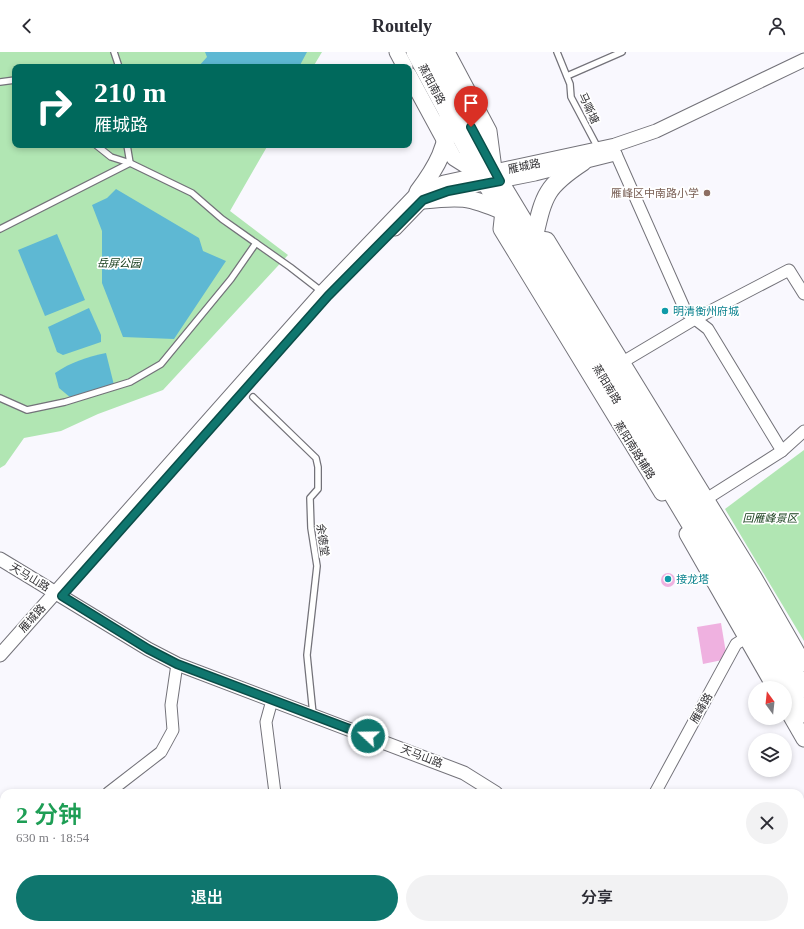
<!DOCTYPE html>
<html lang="zh">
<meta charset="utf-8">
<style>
:root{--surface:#fff;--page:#f2f2f3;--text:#2b2b33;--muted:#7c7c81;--accent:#0f766e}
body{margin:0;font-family:"Times New Roman","Noto Sans SC",serif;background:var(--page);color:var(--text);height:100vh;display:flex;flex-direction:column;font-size:15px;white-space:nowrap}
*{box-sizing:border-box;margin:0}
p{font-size:13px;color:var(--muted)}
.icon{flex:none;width:22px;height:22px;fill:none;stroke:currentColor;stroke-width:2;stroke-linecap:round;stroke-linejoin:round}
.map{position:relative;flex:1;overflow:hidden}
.sheet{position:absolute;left:0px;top:737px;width:804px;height:140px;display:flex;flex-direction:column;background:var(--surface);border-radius:12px 12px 0 0;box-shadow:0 2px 6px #0003}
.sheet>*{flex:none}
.banner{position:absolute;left:12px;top:12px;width:400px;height:84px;border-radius:8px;box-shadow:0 2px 6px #0003;background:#00695c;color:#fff;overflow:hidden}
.needle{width:26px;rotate:345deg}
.fabs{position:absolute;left:748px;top:629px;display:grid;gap:8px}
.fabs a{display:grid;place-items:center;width:44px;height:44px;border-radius:50%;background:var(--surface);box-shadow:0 2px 6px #0003;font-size:20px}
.pin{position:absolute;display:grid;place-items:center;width:34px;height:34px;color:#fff;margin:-41px -17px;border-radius:50% 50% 50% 0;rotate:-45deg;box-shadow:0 0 4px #0007}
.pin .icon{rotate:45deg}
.me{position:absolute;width:44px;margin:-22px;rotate:291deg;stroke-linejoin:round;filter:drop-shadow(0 0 3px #0008)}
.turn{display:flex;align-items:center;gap:14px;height:84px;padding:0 16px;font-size:18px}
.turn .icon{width:52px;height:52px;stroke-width:2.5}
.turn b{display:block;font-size:28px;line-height:34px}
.round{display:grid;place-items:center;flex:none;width:42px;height:42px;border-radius:21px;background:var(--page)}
.head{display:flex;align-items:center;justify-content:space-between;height:68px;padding:0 16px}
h1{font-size:24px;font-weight:600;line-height:30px;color:#1e9e55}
.button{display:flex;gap:8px;margin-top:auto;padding:8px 16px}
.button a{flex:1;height:46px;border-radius:24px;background:var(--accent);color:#fff;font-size:16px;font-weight:600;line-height:46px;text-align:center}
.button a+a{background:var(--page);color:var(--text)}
header{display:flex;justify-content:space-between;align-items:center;height:52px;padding:0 16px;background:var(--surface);font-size:18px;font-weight:600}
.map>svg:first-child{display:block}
.green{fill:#b1e6b3}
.water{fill:#5eb8d3}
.building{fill:#efb1e0}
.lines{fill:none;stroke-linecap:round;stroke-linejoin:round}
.service-casing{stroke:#737279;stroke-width:8}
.minor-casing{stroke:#737279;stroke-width:13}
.tertiary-casing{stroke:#737279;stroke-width:15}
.secondary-casing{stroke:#737279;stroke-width:17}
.primary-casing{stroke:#737279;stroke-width:19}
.service{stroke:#fff;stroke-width:5.5}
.minor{stroke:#fff;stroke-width:11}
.tertiary{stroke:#fff;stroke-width:13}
.secondary{stroke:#fff;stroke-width:15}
.primary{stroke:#fff;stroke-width:17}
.route-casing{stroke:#0a4d48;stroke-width:10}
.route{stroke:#0f766e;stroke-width:7}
.education-dot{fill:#8d6e63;stroke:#fff;stroke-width:1.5}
.culture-dot{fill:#0f9aa8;stroke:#fff;stroke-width:1.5}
.labels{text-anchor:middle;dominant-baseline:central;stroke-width:3.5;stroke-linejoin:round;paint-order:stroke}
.street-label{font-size:11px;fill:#302f32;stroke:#fff}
.education-label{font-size:11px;fill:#785e54;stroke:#fff;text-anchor:end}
.park-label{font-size:11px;font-style:italic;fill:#103815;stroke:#fff}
.culture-label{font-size:11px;fill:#0d838f;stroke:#fff;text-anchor:start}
</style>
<header><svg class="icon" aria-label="back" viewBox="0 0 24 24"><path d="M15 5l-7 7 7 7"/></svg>Routely<svg class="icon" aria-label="person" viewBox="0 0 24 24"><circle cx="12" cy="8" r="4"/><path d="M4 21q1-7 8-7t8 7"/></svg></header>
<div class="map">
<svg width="804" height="877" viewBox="0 0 804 877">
<rect width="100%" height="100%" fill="#f9f8fe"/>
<!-- green -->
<g class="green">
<path d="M0 0H322L313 15H15V93H268L230 159 288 203 163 338 98 362 61 379 24 386 5 413 0 416Z"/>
<path d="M804 398V589L725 457Z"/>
</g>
<!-- water -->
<g class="water">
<path d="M205 0H307L299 15H198L207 5Z"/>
<path d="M116 137 199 186 203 199 226 209 174 287 123 285 102 231V179L92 153 107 146Z"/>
<path d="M57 182 85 248 45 264 18 198Z"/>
<path d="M89 256 101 283V290L63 303 57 300 48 275Z"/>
<path d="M106 301 114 333 71 346 59 336 55 321C71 310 87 305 106 301Z"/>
</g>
<!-- building -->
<g class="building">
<circle cx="668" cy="528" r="7"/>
<path d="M721 571 727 607 703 612 697 575Z"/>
<path d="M804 752V777L800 779V755Z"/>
<path d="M804 794V819L800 822V796Z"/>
<path d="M804 838V864L800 866V841Z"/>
</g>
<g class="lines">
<!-- service casing -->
<g class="service-casing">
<g id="service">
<path d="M114 0 119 15"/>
<path d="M557 0 570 32 571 45 598 96"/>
<path d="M567 24 622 0"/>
<path d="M0 30 15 28"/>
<path d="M96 93 111 105 130 111"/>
<path d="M127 93 130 111 192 141 222 167 290 215 321 239"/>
<path d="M0 177 130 111"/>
<path d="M253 345 316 406 318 415V437L310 446 311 476 317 514 307 603 313 662"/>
<path d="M0 346 27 358 65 350 130 330 161 312 231 227 256 191"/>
<path d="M800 826 804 823"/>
<path d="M742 877 744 873"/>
</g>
</g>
<!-- minor casing -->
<g class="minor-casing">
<g id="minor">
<path d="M616 102 686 260 708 277 782 399"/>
<path d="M616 314 695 267 789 218 804 242"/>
<path d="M700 451 782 399 804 379"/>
<path d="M271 652 266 670 275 741"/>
<path d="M108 741 161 700 173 678 171 653 177 612"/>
<path d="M655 741 736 592 752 582"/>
<path d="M102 873 103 877"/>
</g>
</g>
<!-- tertiary casing -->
<g class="tertiary-casing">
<g id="tertiary">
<path d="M395 177 423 148 448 139 535 122 615 102"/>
<path d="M0 507 148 597 177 612 464 721 496 741"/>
<path d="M0 603 322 240 418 140 444 130 615 93 656 79 804 8"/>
<path d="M723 873 731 877"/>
</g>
</g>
<!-- secondary casing -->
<g class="secondary-casing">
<g id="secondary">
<path d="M397 0 405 15"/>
<path d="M447 0 489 79 494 117"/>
<path d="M409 23 454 106 481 123"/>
<path d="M503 159 501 177 662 441"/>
<path d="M534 186 547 188 754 525 804 612"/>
<path d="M687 482 775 636"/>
<path d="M785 654 804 687"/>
</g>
</g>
<!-- primary casing -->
<g class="primary-casing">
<g id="primary">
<path d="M415 0 481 123 804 662"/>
<path d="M431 0 494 120 696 454 804 637"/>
<path d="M418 140C436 116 450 93 448 61"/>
<path d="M423 148C460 144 468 144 503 159"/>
<path d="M534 186C544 143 545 135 583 110"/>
</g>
</g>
<!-- service -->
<use href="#service" class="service"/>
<!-- minor -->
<use href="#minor" class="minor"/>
<!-- tertiary -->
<use href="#tertiary" class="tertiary"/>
<!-- secondary -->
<use href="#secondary" class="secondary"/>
<!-- primary -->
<use href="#primary" class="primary"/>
</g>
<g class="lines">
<!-- route casing -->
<g class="route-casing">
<path id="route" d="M368 684 177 612 148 597 62 544 328 244 423 148 448 139 500 129 471 75"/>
</g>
<!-- route -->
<use href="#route" class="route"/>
</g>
<!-- markers -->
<circle class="education-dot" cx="707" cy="141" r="4"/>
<g class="culture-dot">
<circle cx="665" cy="259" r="4"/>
<circle cx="668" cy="527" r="4"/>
</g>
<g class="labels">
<!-- street labels -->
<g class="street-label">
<text transform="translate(432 32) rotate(62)">蒸阳南路</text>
<text transform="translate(589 56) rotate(65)">马嘶塘</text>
<text transform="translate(524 114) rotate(-12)">雁城路</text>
<text transform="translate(607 332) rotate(59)">蒸阳南路</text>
<text transform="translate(635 398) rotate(58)">蒸阳南路辅路</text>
<text transform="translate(323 488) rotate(82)">余德堂</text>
<text transform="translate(30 525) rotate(31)">天马山路</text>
<text transform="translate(32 566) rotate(-48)">雁城路</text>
<text transform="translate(701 656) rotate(-61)">雁峰路</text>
<text transform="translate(422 704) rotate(21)">天马山路</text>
</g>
<!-- education labels -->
<g class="education-label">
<text x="699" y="141">雁峰区中南路小学</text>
</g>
<!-- park labels -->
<g class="park-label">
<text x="119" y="211">岳屏公园</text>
<text x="770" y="466">回雁峰景区</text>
</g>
<!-- culture labels -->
<g class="culture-label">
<text x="673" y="259">明清衡州府城</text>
<text x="676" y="527">接龙塔</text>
</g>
</g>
</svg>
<div class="fabs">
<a><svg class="needle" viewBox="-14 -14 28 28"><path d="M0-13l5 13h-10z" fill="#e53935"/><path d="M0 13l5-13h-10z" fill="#7c7c81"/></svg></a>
<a><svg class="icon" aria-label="layers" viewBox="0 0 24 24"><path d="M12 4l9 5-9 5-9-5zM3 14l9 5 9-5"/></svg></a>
</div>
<div class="pin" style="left:471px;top:75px;background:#d93025"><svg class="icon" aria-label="arrive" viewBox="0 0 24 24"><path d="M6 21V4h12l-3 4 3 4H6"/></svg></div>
<svg class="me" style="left:368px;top:684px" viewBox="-20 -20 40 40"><circle r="17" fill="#0f766e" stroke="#fff" stroke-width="3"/><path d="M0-11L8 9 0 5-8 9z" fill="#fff"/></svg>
<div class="banner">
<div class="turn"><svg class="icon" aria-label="right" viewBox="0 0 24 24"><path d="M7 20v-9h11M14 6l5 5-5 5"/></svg><div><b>210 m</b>雁城路</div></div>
</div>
<section class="sheet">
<div class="head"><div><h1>2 分钟</h1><p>630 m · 18:54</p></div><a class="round"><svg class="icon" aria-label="close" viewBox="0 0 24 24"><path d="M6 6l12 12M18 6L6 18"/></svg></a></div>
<div class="button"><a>退出</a><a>分享</a></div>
</section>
</div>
